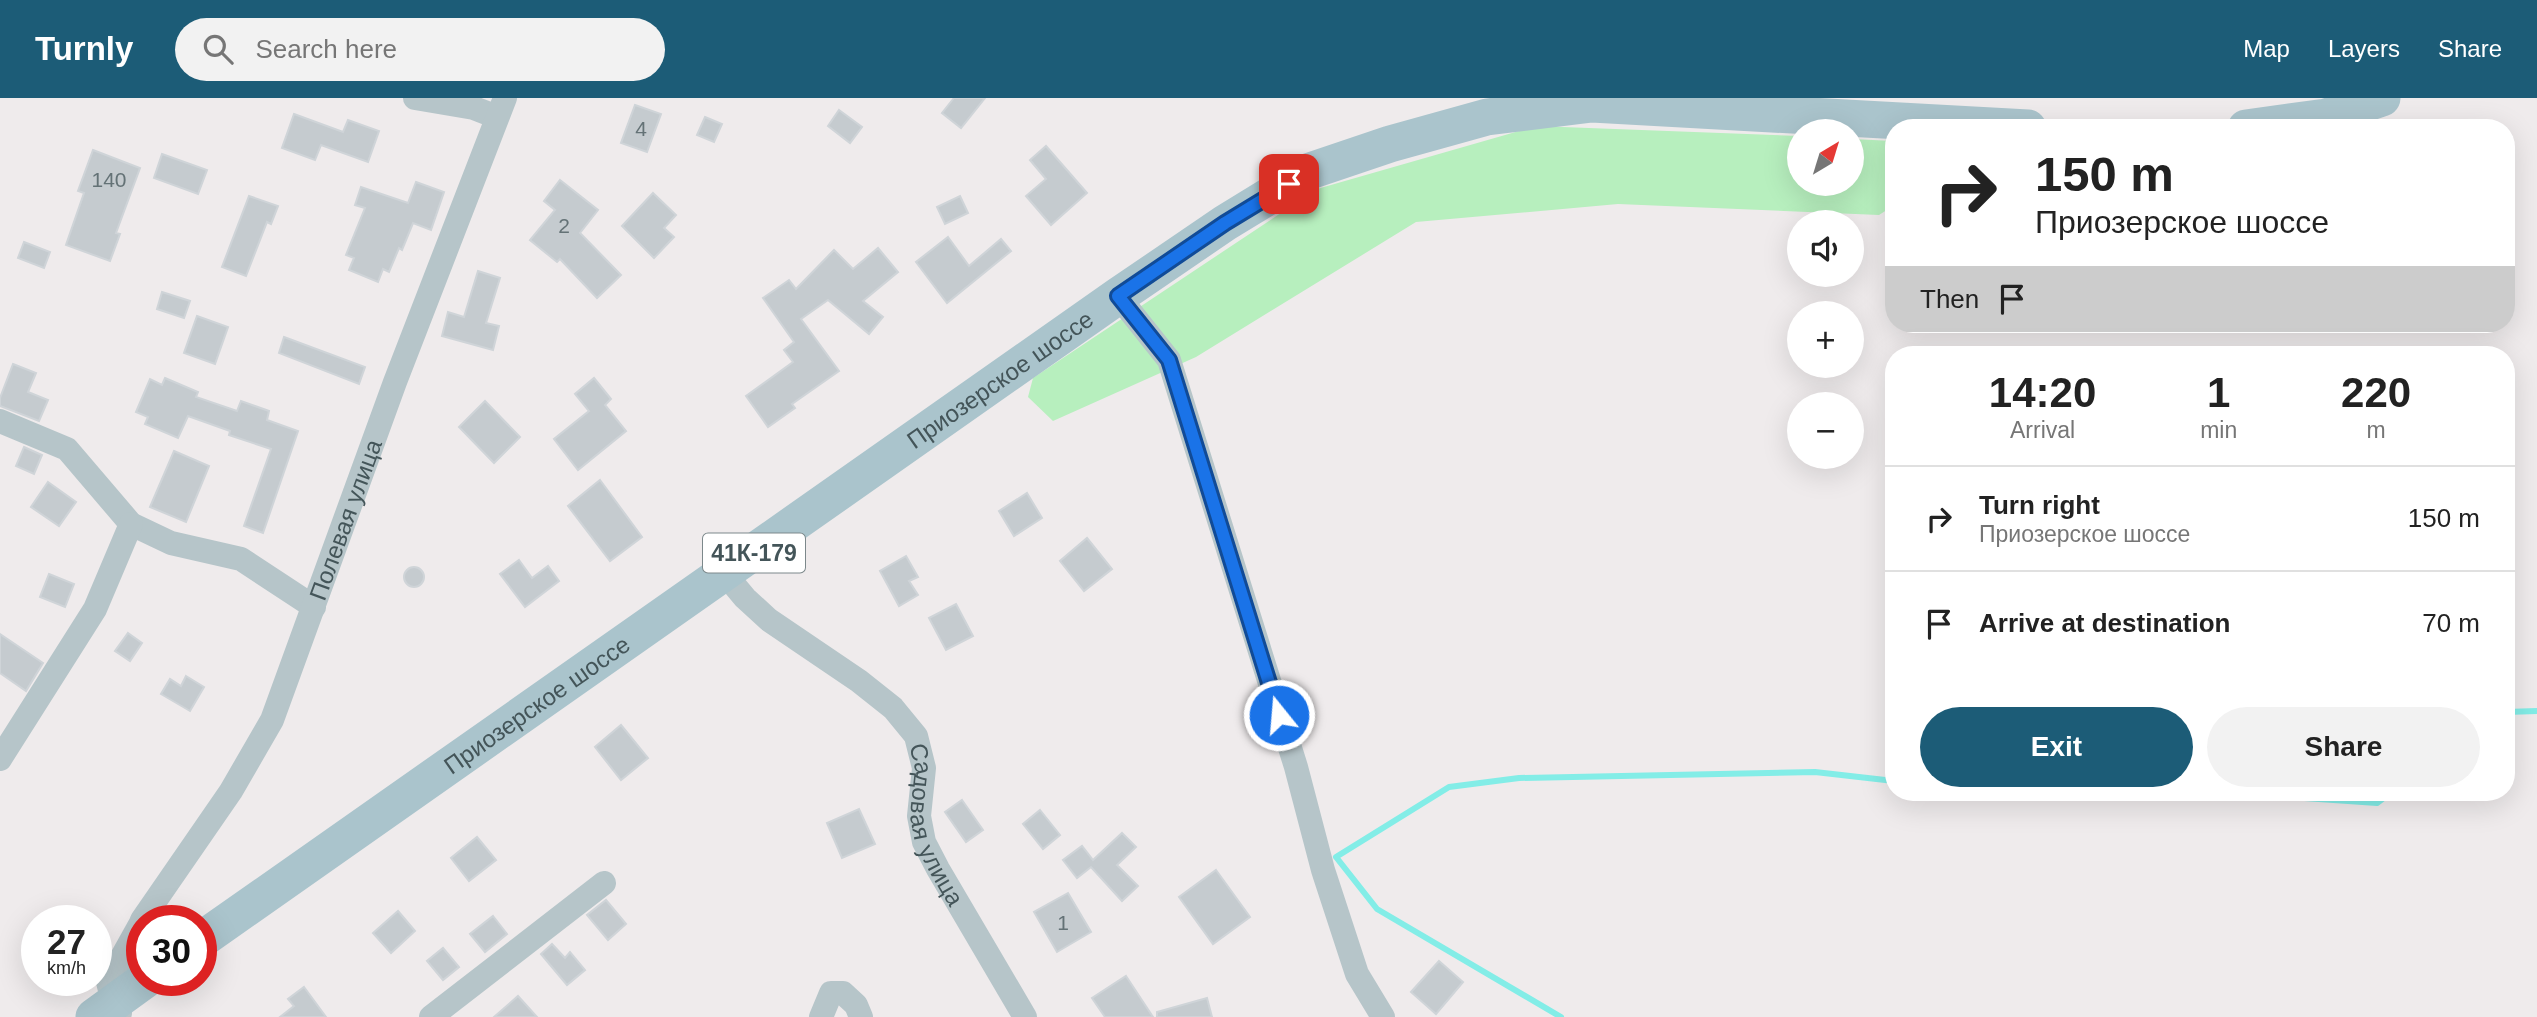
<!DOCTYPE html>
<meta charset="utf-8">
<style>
:root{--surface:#fff;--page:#f2f2f2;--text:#222;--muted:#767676;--line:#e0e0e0;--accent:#1c5c77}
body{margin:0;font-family:Arial,sans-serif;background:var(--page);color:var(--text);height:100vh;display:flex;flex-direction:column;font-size:26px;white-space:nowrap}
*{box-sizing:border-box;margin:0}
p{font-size:23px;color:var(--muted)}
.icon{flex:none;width:38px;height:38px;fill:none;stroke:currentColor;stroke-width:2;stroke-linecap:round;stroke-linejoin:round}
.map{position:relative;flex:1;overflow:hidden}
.sheet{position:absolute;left:1885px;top:248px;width:630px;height:455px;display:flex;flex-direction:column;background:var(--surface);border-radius:28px;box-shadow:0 7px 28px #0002}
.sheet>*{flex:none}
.hud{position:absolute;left:1885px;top:21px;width:630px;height:214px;border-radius:28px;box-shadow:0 7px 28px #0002;background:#fff;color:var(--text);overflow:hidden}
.needle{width:46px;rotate:38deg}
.buttons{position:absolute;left:1787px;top:21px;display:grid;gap:14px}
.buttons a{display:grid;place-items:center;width:77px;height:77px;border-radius:50%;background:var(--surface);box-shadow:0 7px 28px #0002;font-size:35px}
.speed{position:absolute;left:21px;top:807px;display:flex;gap:14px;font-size:35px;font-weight:700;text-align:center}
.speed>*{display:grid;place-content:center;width:91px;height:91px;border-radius:50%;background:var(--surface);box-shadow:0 7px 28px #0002;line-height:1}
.speed small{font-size:18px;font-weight:400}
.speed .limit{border:10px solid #d22;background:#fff;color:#111}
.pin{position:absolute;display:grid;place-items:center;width:60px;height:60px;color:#fff;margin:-30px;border-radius:14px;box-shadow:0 4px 10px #0006}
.me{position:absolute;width:77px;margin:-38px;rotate:343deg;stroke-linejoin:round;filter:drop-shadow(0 0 5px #0008)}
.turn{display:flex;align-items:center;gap:24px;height:147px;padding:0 35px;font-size:32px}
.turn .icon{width:91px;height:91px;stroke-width:2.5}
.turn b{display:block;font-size:49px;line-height:60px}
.then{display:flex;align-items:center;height:66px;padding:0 35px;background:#0003;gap:14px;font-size:26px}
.eta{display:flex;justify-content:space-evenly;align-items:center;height:119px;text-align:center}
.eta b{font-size:42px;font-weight:700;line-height:49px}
.button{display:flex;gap:14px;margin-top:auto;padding:14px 35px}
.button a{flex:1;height:80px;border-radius:42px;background:var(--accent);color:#fff;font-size:28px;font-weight:700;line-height:80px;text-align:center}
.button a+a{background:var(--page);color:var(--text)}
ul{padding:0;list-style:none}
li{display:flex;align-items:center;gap:21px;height:105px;padding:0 35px;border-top:2px solid var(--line)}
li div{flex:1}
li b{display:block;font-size:26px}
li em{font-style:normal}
header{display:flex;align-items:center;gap:42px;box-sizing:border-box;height:98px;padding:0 35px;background:var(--accent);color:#fff}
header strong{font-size:33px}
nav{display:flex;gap:38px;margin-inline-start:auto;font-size:24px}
.search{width:490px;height:63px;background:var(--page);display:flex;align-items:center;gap:18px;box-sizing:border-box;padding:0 24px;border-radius:38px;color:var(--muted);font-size:26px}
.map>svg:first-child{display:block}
.green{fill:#b7efbe}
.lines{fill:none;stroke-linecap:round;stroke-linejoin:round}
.stream{stroke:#83ede7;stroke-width:6}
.building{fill:#c5cbcf;stroke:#cfd4d8;stroke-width:2}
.street{stroke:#b6c5c9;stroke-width:24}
.primary{stroke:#aac4cc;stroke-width:37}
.route-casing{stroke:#114b97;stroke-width:18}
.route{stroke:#1a73e8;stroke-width:12}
.labels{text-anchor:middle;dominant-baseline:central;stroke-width:6;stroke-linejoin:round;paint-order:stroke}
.number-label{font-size:21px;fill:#647276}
.shield{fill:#fff;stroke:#7c888b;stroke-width:2}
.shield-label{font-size:23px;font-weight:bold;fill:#445559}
.street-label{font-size:24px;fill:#445559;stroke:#fff}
</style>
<header>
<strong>Turnly</strong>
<div class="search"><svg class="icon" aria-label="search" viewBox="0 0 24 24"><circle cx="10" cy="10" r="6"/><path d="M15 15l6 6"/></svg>Search here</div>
<nav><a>Map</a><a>Layers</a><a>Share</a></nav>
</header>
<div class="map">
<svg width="2537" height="919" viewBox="0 0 2537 919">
<rect width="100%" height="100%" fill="#efebec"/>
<!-- green -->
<path class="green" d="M1536 28 1799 38V86H1852V41L1893 43V108L1879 117 1618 106 1416 124 1196 259 1053 323 1028 299 1033 280 1317 91Z"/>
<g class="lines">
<!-- stream -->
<g class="stream">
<path d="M2506 614 2537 613"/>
<path d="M2231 695 2377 705 2390 695"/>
<path d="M1561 919 1377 811 1336 759 1449 689 1519 680 1815 674 1894 683"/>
</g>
</g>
<!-- building -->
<g class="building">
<path d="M954 0H985L961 30 942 15Z"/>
<path d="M635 7 661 16 647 54 621 45Z"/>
<path d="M839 12 862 29 850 45 828 28Z"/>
<path d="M294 16 343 34 348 22 379 33 368 64 321 47 315 62 282 50Z"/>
<path d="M705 19 722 26 714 44 697 37Z"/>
<path d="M1046 48 1087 95 1051 127 1026 98 1046 81 1030 62Z"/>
<path d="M93 52 140 70 116 135 120 136 110 163 66 147 84 95 78 93Z"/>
<path d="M162 56 207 72 198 96 154 80Z"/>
<path d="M560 82 598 112 580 135 621 177 597 200 560 161 557 164 530 142 555 112 544 103Z"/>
<path d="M416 84 444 94 431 132 413 125 402 152 399 150 389 174 383 171 378 184 349 172 354 160 346 157 365 110 355 107 361 89 408 105Z"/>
<path d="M653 95 676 117 664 130 674 139 654 160 622 128Z"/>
<path d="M249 98 278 108 271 126 267 124 246 178 222 169Z"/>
<path d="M960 98 968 115 945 126 937 109Z"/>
<path d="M948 139 969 168 1001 141 1011 153 947 205 916 164Z"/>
<path d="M24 144 50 154 44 170 18 160Z"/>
<path d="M878 150 898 174 863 203 883 219 869 236 828 202 801 221 839 273 792 306 795 310 768 329 746 298 793 264 784 252 794 244 763 200 789 182 796 191 834 152 853 171Z"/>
<path d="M478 173 500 180 486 225 499 228 493 252 442 238 448 214 464 219Z"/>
<path d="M162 194 190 203 184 220 157 211Z"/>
<path d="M197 218 228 229 215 266 184 255Z"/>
<path d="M284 239 365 269 359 286 279 255Z"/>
<path d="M13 266 36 275 28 294 48 302 39 323 0 308V300Z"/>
<path d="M165 280 198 294 196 299 237 313 241 303 269 313 267 322 298 333 263 435 244 428 271 351 229 337 230 333 188 318 178 340 145 326 148 319 136 314 150 281 162 287Z"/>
<path d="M594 280 611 301 605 307 626 333 578 372 554 341 589 313 575 296Z"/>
<path d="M485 303 520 339 494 365 459 329Z"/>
<path d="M24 349 42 357 34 376 16 368Z"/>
<path d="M174 353 209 368 186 424 150 409Z"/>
<path d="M600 382 642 439 610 463 568 408Z"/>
<path d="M48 384 76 404 59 428 31 409Z"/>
<path d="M1027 395 1042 420 1014 438 999 413Z"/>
<path d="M1087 440 1112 471 1084 493 1060 463Z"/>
<path d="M906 458 918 479 909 483 918 497 899 508 880 473Z"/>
<path d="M519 462 532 480 548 468 559 483 525 509 500 476Z"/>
<circle cx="414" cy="479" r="10"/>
<path d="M49 476 74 486 65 509 40 499Z"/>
<path d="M956 506 973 538 946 552 929 520Z"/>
<path d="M128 535 142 545 130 563 115 553Z"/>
<path d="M0 536 43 565 26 593 0 575Z"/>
<path d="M186 578 204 589 190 613 161 596 170 581 181 588Z"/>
<path d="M621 627 648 660 621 682 595 649Z"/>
<path d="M962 702 983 732 966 744 945 714Z"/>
<path d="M859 711 875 746 842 760 827 725Z"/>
<path d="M1040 712 1060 737 1043 751 1023 726Z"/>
<path d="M1122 735 1136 749 1117 767 1138 788 1122 803 1091 769 1077 780 1063 762 1082 748 1093 762Z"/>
<path d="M477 739 496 762 469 783 451 760Z"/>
<path d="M1216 772 1250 819 1213 846 1179 799Z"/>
<path d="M1068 795 1091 834 1057 854 1034 814Z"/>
<path d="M606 802 626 826 608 842 587 817Z"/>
<path d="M398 813 415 833 391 855 373 835Z"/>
<path d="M493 818 507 836 485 854 470 836Z"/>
<path d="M552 846 565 860 570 854 585 872 567 887 541 856Z"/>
<path d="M443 850 459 869 443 882 427 863Z"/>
<path d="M1439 863 1463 884 1436 916 1411 894Z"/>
<path d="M1126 878 1153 919H1105L1092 900Z"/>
<path d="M304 889 326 919H280L294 908 288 901Z"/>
<path d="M518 898 537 919H494Z"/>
<path d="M1207 900 1212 919H1157V914Z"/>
</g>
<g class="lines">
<!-- street -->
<g class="street">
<path d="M415 0 474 10 497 19"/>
<path d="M1118 198 1169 262 1296 669 1323 772 1357 876 1383 919"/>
<path d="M0 323 67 351 131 426 171 445 241 461 314 509"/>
<path id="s1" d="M725 476 745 500 769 522 859 583 893 610 916 638 924 670 919 718 924 744 938 771 1025 919"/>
<path d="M0 661 95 511 131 426"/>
<path id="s2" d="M142 822 231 693 272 622 395 284 505 0"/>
<path d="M120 915 113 905 108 884 142 823"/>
<path d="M431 919 604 785"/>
<path d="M821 919 831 895H843L856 907 861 919"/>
</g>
<!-- primary -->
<g class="primary">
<path d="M2246 30 2326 19 2382 0"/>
<path id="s3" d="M201 842 1118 198 1225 125 1310 73 1390 46 1487 19 1592 6 2028 30"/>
<path d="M94 919 145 882"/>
</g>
</g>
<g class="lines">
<!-- route casing -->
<g class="route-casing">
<path id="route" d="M1279 617 1169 262 1118 198 1225 125 1289 86"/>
</g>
<!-- route -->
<use href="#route" class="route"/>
</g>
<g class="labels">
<!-- number labels -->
<g class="number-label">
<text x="641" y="30">4</text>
<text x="109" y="81">140</text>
<text x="564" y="127">2</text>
<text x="1063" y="824">1</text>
</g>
<!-- shield labels -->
<rect class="shield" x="703" y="435.5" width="102" height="39" rx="5"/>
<g class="shield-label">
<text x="754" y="455">41К-179</text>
</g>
<!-- street labels -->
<g class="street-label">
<text stroke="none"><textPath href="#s3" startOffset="976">Приозерское шоссе</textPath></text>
<text stroke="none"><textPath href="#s2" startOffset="452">Полевая улица</textPath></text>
<text stroke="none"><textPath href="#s3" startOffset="410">Приозерское шоссе</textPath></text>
<text stroke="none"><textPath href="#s1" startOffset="345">Садовая улица</textPath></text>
</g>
</g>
</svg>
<div class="buttons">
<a><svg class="needle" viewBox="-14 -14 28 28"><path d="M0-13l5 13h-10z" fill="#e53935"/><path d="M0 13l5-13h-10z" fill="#767676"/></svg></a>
<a><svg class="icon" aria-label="sound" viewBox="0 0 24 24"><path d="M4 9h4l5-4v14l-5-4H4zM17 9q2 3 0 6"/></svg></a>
<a>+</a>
<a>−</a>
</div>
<div class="speed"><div>27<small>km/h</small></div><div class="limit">30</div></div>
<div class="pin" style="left:1289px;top:86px;background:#d93025"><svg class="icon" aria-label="arrive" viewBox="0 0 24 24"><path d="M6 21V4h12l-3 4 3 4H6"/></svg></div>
<svg class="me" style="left:1279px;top:617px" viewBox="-20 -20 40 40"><circle r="17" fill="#1a73e8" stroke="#fff" stroke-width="3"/><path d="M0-11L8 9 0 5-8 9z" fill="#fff"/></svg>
<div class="hud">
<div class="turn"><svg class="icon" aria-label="right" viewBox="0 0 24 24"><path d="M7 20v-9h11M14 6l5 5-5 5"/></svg><div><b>150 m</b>Приозерское шоссе</div></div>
<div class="then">Then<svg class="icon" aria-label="arrive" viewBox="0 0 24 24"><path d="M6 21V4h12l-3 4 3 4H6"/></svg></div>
</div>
<section class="sheet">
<div class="eta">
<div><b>14:20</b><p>Arrival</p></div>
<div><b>1</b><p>min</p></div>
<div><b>220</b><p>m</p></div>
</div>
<ul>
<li><svg class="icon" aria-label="right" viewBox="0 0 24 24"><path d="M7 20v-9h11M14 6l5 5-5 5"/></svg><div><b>Turn right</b><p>Приозерское шоссе</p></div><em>150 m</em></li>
<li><svg class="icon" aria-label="arrive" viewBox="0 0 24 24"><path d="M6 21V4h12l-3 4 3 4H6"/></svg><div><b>Arrive at destination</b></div><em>70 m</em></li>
</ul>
<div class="button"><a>Exit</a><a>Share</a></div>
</section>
</div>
